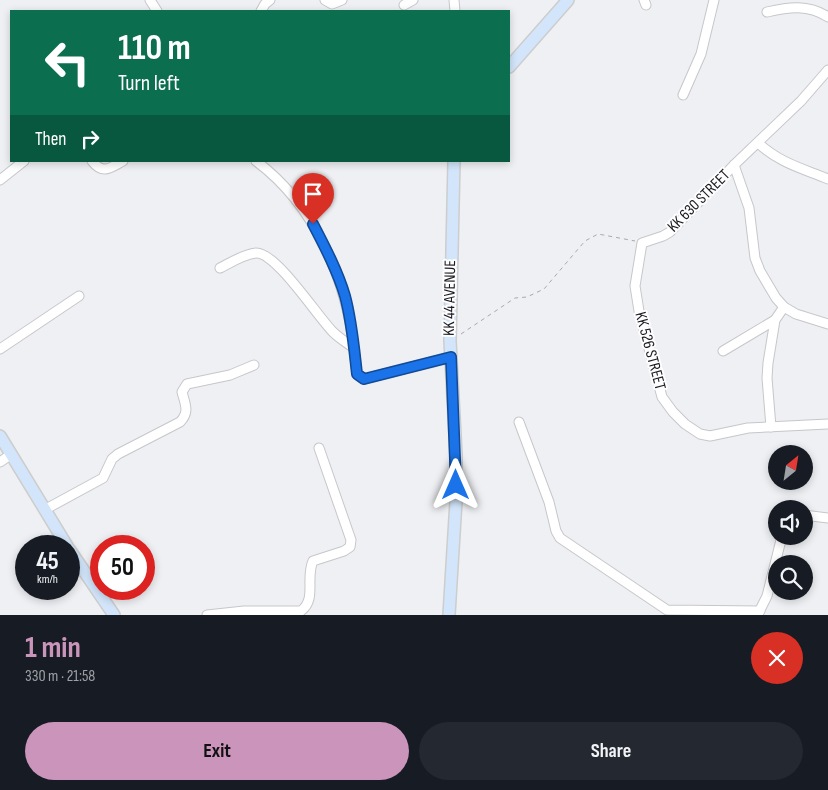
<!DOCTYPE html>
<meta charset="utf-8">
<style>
:root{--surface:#171b24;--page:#242831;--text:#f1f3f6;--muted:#9ea1a6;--accent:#cb94bb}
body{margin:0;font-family:"Sofia Sans Condensed",sans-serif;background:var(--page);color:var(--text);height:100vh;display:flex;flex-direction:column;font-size:19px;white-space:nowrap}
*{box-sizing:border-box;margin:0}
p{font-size:16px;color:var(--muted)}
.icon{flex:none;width:28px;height:28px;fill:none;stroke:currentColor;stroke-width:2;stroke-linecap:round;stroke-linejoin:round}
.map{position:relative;height:615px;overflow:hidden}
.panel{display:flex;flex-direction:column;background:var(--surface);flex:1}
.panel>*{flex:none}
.guide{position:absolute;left:10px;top:10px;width:500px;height:152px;border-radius:0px;box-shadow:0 2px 8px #0003;background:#0b6e4f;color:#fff;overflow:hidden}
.needle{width:32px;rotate:30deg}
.tools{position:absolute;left:768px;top:445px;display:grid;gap:10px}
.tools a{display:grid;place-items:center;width:45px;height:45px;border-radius:50%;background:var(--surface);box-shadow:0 2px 8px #0003;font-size:25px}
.speed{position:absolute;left:15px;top:535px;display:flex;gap:10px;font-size:25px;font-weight:700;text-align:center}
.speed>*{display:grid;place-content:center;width:65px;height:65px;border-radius:50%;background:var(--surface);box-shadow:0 2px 8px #0003;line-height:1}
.speed small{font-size:12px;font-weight:400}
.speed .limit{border:8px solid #d22;background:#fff;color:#111}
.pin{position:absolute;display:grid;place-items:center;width:42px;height:42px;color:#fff;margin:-51px -21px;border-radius:50% 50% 50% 0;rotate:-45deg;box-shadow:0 0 5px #0007}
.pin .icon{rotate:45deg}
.me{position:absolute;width:55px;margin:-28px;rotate:0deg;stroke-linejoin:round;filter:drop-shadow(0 0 4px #0008)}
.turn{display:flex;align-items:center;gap:18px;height:105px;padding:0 25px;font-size:22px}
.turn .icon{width:65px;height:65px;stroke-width:2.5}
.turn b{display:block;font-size:35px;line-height:42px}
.then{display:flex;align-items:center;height:48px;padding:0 25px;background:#0003;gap:10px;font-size:19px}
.round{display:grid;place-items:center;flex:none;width:52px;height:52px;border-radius:26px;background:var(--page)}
.head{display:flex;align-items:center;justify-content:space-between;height:85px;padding:0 25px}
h1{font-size:30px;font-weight:700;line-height:38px;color:var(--accent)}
.cta{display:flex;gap:10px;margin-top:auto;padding:10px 25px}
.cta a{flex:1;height:58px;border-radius:30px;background:var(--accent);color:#111;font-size:20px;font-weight:700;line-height:58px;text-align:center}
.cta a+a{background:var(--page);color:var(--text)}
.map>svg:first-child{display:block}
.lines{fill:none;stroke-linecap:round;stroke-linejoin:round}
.minor-casing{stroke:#c6c7ca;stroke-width:11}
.major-casing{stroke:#cdcdcd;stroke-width:14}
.path{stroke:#a9a9ac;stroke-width:1;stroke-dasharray:4 4;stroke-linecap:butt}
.minor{stroke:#fff;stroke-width:9}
.major{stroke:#d2e5fa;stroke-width:11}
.route-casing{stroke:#114b97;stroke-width:12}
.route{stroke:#1a73e8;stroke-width:9}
.labels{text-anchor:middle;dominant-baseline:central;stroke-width:4;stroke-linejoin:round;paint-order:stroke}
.street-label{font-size:16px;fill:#1a1a1c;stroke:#fdfdff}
</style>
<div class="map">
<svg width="828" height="615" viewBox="0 0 828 615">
<rect width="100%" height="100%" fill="#eff0f3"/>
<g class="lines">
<!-- minor casing -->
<g class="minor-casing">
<g id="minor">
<path d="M150 0 157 11"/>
<path d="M325 0 332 4 342 0"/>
<path d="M454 0 455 11"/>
<path d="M644 0 646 5"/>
<path d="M404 5 413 0"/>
<path d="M261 11 265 4 270 0"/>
<path d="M767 12C789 7 808 4 828 17"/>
<path d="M828 70 801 101 734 165 670 232 663 236 642 243 635 286 639 311 662 397 673 412 685 424 700 434 710 436 748 428 828 424"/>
<path d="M683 95 701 54 714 0"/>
<path d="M758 143C780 163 801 168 828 179"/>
<path d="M92 161C103 175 110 168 123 161"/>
<path d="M256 161C315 205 345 277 354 348"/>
<path d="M734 165 749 208 755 258 760 271 776 298 784 307 796 314 828 324"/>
<path d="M0 180 24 161"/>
<path d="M220 268C230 263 244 254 256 253 276 252 317 316 333 332 339 338 347 343 354 348L357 374 364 379 451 357"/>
<path d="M0 349 79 296"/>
<path d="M723 351 775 320"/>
<path d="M519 422 549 502 556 531 560 538 667 610 760 611"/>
<path d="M771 427 767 378 768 363 775 320 784 307"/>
<path d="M0 462 10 455"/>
<path d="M46 509 103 478 112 459 118 454 180 422C190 412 185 404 182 392L187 384 230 375 254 365"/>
<path d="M804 515 828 518"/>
<path d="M758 614 767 596 782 536"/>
<path d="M207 615 244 611H301C317 599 305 578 313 561L344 551 350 547 351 540 319 448"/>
</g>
</g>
<!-- major casing -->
<g class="major-casing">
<g id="major">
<path d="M509 67 568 0"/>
<path d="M0 436 67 546"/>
<path d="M69 549 114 615"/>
<path d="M449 615 456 501V454L450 341 454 161"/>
</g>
</g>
<!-- path -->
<path class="path" d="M461 334 515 298 527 297 544 289 585 241 598 234 635 241"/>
<!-- minor -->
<use href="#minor" class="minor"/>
<!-- major -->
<use href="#major" class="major"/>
</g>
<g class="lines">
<!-- route casing -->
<g class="route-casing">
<path id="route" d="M313 224C325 247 338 272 345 296 352 322 354 348 357 374L364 379 451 357 456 485"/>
</g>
<!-- route -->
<use href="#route" class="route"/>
</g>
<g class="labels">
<!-- street labels -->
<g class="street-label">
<text transform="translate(699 201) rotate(-45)">KK 630 STREET</text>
<text transform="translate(450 298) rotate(-89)">KK 44 AVENUE</text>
<text transform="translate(650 351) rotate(75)">KK 526 STREET</text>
</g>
</g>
</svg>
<div class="tools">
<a><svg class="needle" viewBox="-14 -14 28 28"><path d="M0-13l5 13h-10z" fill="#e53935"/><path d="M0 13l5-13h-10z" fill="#9ea1a6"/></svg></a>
<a><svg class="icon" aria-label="sound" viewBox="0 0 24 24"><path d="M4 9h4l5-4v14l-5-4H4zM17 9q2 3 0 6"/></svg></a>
<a><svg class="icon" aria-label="search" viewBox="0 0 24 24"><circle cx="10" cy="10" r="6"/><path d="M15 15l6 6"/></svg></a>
</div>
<div class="speed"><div>45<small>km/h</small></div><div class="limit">50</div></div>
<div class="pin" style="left:313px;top:224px;background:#d93025"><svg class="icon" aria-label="arrive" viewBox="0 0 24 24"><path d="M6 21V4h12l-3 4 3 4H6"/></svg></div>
<svg class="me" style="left:456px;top:485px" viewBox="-20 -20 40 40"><path d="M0-17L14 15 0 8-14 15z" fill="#1a73e8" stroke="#fff" stroke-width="4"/></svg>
<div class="guide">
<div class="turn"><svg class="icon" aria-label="left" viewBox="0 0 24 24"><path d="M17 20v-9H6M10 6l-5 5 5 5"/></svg><div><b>110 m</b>Turn left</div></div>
<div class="then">Then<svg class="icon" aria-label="right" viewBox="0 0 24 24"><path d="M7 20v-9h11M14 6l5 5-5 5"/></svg></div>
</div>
</div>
<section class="panel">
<div class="head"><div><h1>1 min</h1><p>330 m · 21:58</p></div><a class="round" style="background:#d93025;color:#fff"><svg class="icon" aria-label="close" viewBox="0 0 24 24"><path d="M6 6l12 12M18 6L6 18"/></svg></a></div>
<div class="cta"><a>Exit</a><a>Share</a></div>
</section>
